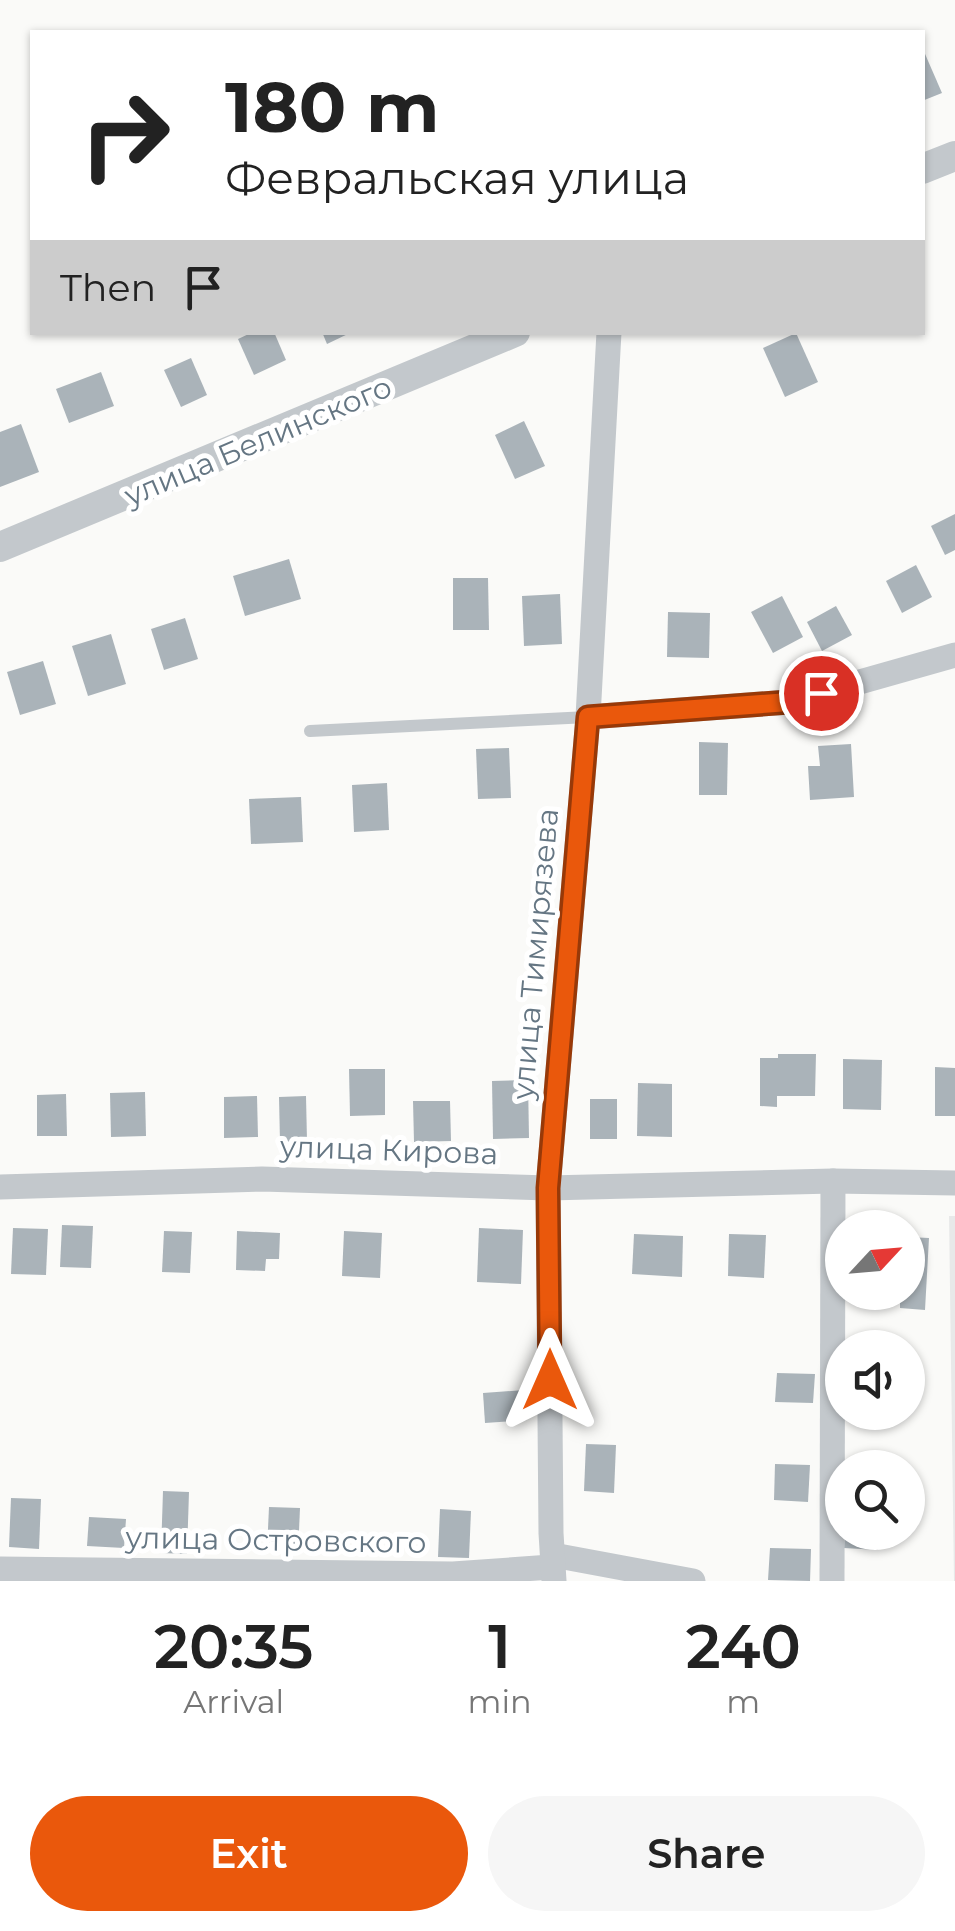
<!DOCTYPE html>
<meta charset="utf-8">
<style>
:root{--surface:#fff;--page:#f6f6f6;--text:#222;--muted:#767676;--accent:#ea580c}
body{margin:0;font-family:Montserrat,sans-serif;background:var(--page);color:var(--text);height:100vh;display:flex;flex-direction:column;font-size:38px;white-space:nowrap}
*{box-sizing:border-box;margin:0}
p{font-size:32px;color:var(--muted)}
.icon{flex:none;width:55px;height:55px;fill:none;stroke:currentColor;stroke-width:2;stroke-linecap:round;stroke-linejoin:round}
.map{position:relative;height:1581px;overflow:hidden}
.sheet{display:flex;flex-direction:column;background:var(--surface);flex:1}
.sheet>*{flex:none}
.banner{position:absolute;left:30px;top:30px;width:895px;height:305px;border-radius:0px;box-shadow:0 2px 8px #0004;background:#fff;color:var(--text);overflow:hidden}
.needle{width:65px;rotate:64deg}
.controls{position:absolute;left:825px;top:1210px;display:grid;gap:20px}
.controls a{display:grid;place-items:center;width:100px;height:100px;border-radius:50%;background:var(--surface);box-shadow:0 2px 8px #0004;font-size:50px}
.pin{position:absolute;display:grid;place-items:center;width:85px;height:85px;color:#fff;margin:-42px;border:5px solid #fff;border-radius:50%;box-shadow:0 2px 10px #0007}
.me{position:absolute;width:110px;margin:-55px;rotate:0deg;stroke-linejoin:round;filter:drop-shadow(0 0 8px #0008)}
.turn{display:flex;align-items:center;gap:35px;height:210px;padding:0 30px;font-size:45px}
.turn .icon{width:130px;height:130px;stroke-width:2.5}
.turn b{display:block;font-size:70px;line-height:85px}
.then{display:flex;align-items:center;height:95px;padding:0 30px;background:#0003;gap:20px;font-size:38px}
.eta{display:flex;justify-content:space-evenly;align-items:center;height:170px;text-align:center}
.eta b{font-size:60px;font-weight:600;line-height:70px}
.button{display:flex;gap:20px;margin-top:auto;padding:20px 30px}
.button a{flex:1;height:115px;border-radius:60px;background:var(--accent);color:#fff;font-size:40px;font-weight:600;line-height:115px;text-align:center}
.button a+a{background:var(--page);color:var(--text)}
.map>svg:first-child{display:block}
.built{fill:#e8e9e9}
.building{fill:#aab3b9}
.lines{fill:none;stroke-linecap:round;stroke-linejoin:round}
.service{stroke:#c3c8cc;stroke-width:12}
.minor{stroke:#c3c8cc;stroke-width:25}
.tertiary{stroke:#c3c8cc;stroke-width:30}
.route-casing{stroke:#983908;stroke-width:25}
.route{stroke:#ea580c;stroke-width:18}
.labels{text-anchor:middle;dominant-baseline:central;stroke-width:10;stroke-linejoin:round;paint-order:stroke}
.street-label{font-size:30px;fill:#657683;stroke:#fff}
</style>
<div class="map">
<svg width="955" height="1581" viewBox="0 0 955 1581">
<rect width="100%" height="100%" fill="#fafaf8"/>
<!-- built -->
<path class="built" d="M949 1216H955V1581H954Z"/>
<!-- building -->
<g class="building">
<path d="M922 47 942 93 922 101Z"/>
<path d="M253 332H274L286 360 254 375 238 339Z"/>
<path d="M322 332H352L327 344Z"/>
<path d="M796 333 818 382 785 397 763 348Z"/>
<path d="M191 358 207 395 181 407 164 370Z"/>
<path d="M101 372 114 406 69 423 56 389Z"/>
<path d="M524 421 545 466 515 479 495 435Z"/>
<path d="M21 424 39 472 0 487V432Z"/>
<path d="M955 514V550L945 555 931 526Z"/>
<path d="M289 559 301 599 245 616 233 576Z"/>
<path d="M916 565 932 597 902 613 886 581Z"/>
<path d="M453 578H488L489 630H453Z"/>
<path d="M560 594 562 644 524 646 522 596Z"/>
<path d="M782 596 803 637 773 653 751 612Z"/>
<path d="M836 606 852 635 822 651 807 622Z"/>
<path d="M668 612 710 613 709 658 667 657Z"/>
<path d="M185 618 198 659 164 670 151 629Z"/>
<path d="M111 634 126 684 88 696 72 646Z"/>
<path d="M43 661 56 704 20 715 7 672Z"/>
<path d="M699 742 728 743 727 795H699Z"/>
<path d="M851 744 854 797 810 800 808 766H820L818 746Z"/>
<path d="M509 748 511 798 478 799 476 749Z"/>
<path d="M387 783 389 830 354 832 352 785Z"/>
<path d="M301 797 303 842 251 844 249 799Z"/>
<path d="M778 1054H816L815 1096H777V1107L760 1106V1058H778Z"/>
<path d="M843 1059 882 1060 881 1110 843 1109Z"/>
<path d="M935 1067 955 1068V1116H935Z"/>
<path d="M349 1069H385V1115L350 1116Z"/>
<path d="M528 1080 529 1138 493 1139 492 1081Z"/>
<path d="M638 1083 672 1084V1137L637 1136Z"/>
<path d="M145 1092 146 1136 111 1137 110 1093Z"/>
<path d="M66 1094 67 1136H37V1095Z"/>
<path d="M257 1096 258 1137 224 1138V1097Z"/>
<path d="M306 1096 307 1141 280 1142 279 1097Z"/>
<rect x="590" y="1099" width="27" height="40"/>
<path d="M413 1101H450L451 1141 414 1142Z"/>
<path d="M62 1225 93 1226 91 1268 60 1267Z"/>
<path d="M13 1228 48 1229 46 1275 11 1274Z"/>
<path d="M479 1228 523 1230 521 1284 477 1282Z"/>
<path d="M164 1231 192 1232 190 1273 162 1272Z"/>
<path d="M237 1231 280 1233 279 1259H266L265 1271 236 1270Z"/>
<path d="M344 1231 382 1233 380 1278 342 1276Z"/>
<path d="M634 1234 683 1236 682 1277 632 1274Z"/>
<path d="M729 1234 766 1235 764 1278 728 1276Z"/>
<path d="M908 1237 929 1238 925 1310 900 1308V1292H908Z"/>
<path d="M777 1373 815 1374 813 1403 775 1402Z"/>
<path d="M525 1390 527 1420 485 1423 483 1393Z"/>
<path d="M586 1444 616 1445 614 1493 584 1491Z"/>
<path d="M775 1464 810 1465 808 1502 774 1500Z"/>
<path d="M163 1491 189 1492 187 1554 161 1553Z"/>
<path d="M11 1498 41 1499 39 1549 9 1547Z"/>
<path d="M269 1507 300 1508 298 1553 267 1551Z"/>
<path d="M440 1509 471 1511 469 1558 438 1557Z"/>
<path d="M89 1517 126 1519 124 1548 87 1546Z"/>
<path d="M845 1532H879L878 1550 844 1548Z"/>
<path d="M770 1548 811 1549 810 1581 768 1580Z"/>
</g>
<g class="lines">
<!-- service -->
<path class="service" d="M310 731 588 717"/>
<!-- minor -->
<g class="minor">
<path d="M588 717 789 702 955 655"/>
<path d="M0 1187 262 1179 548 1188 833 1181 955 1183"/>
<path d="M553 1555 693 1581"/>
<path d="M0 1569 453 1574 551 1567"/>
<path d="M554 1581 551 1533 548 1188 588 717 609 332"/>
<path d="M832 1581 833 1181"/>
</g>
<!-- tertiary -->
<g class="tertiary">
<path d="M922 169 955 156"/>
<path d="M0 547 515 332"/>
</g>
</g>
<g class="lines">
<!-- route casing -->
<g class="route-casing">
<path id="route" d="M550 1380 548 1188 588 717 789 702 821 693"/>
</g>
<!-- route -->
<use href="#route" class="route"/>
</g>
<g class="labels">
<!-- street labels -->
<g class="street-label">
<text transform="translate(258 441) rotate(-23)">улица Белинского</text>
<text transform="translate(535 954) rotate(-85)">улица Тимирязева</text>
<text transform="translate(389 1150) rotate(2)">улица Кирова</text>
<text transform="translate(276 1540) rotate(1)">улица Островского</text>
</g>
</g>
</svg>
<div class="controls">
<a><svg class="needle" viewBox="-14 -14 28 28"><path d="M0-13l5 13h-10z" fill="#e53935"/><path d="M0 13l5-13h-10z" fill="#767676"/></svg></a>
<a><svg class="icon" aria-label="sound" viewBox="0 0 24 24"><path d="M4 9h4l5-4v14l-5-4H4zM17 9q2 3 0 6"/></svg></a>
<a><svg class="icon" aria-label="search" viewBox="0 0 24 24"><circle cx="10" cy="10" r="6"/><path d="M15 15l6 6"/></svg></a>
</div>
<div class="pin" style="left:821px;top:693px;background:#d93025"><svg class="icon" aria-label="arrive" viewBox="0 0 24 24"><path d="M6 21V4h12l-3 4 3 4H6"/></svg></div>
<svg class="me" style="left:550px;top:1380px" viewBox="-20 -20 40 40"><path d="M0-17L14 15 0 8-14 15z" fill="#ea580c" stroke="#fff" stroke-width="4"/></svg>
<div class="banner">
<div class="turn"><svg class="icon" aria-label="right" viewBox="0 0 24 24"><path d="M7 20v-9h11M14 6l5 5-5 5"/></svg><div><b>180 m</b>Февральская улица</div></div>
<div class="then">Then<svg class="icon" aria-label="arrive" viewBox="0 0 24 24"><path d="M6 21V4h12l-3 4 3 4H6"/></svg></div>
</div>
</div>
<section class="sheet">
<div class="eta">
<div><b>20:35</b><p>Arrival</p></div>
<div><b>1</b><p>min</p></div>
<div><b>240</b><p>m</p></div>
</div>
<div class="button"><a>Exit</a><a>Share</a></div>
</section>
